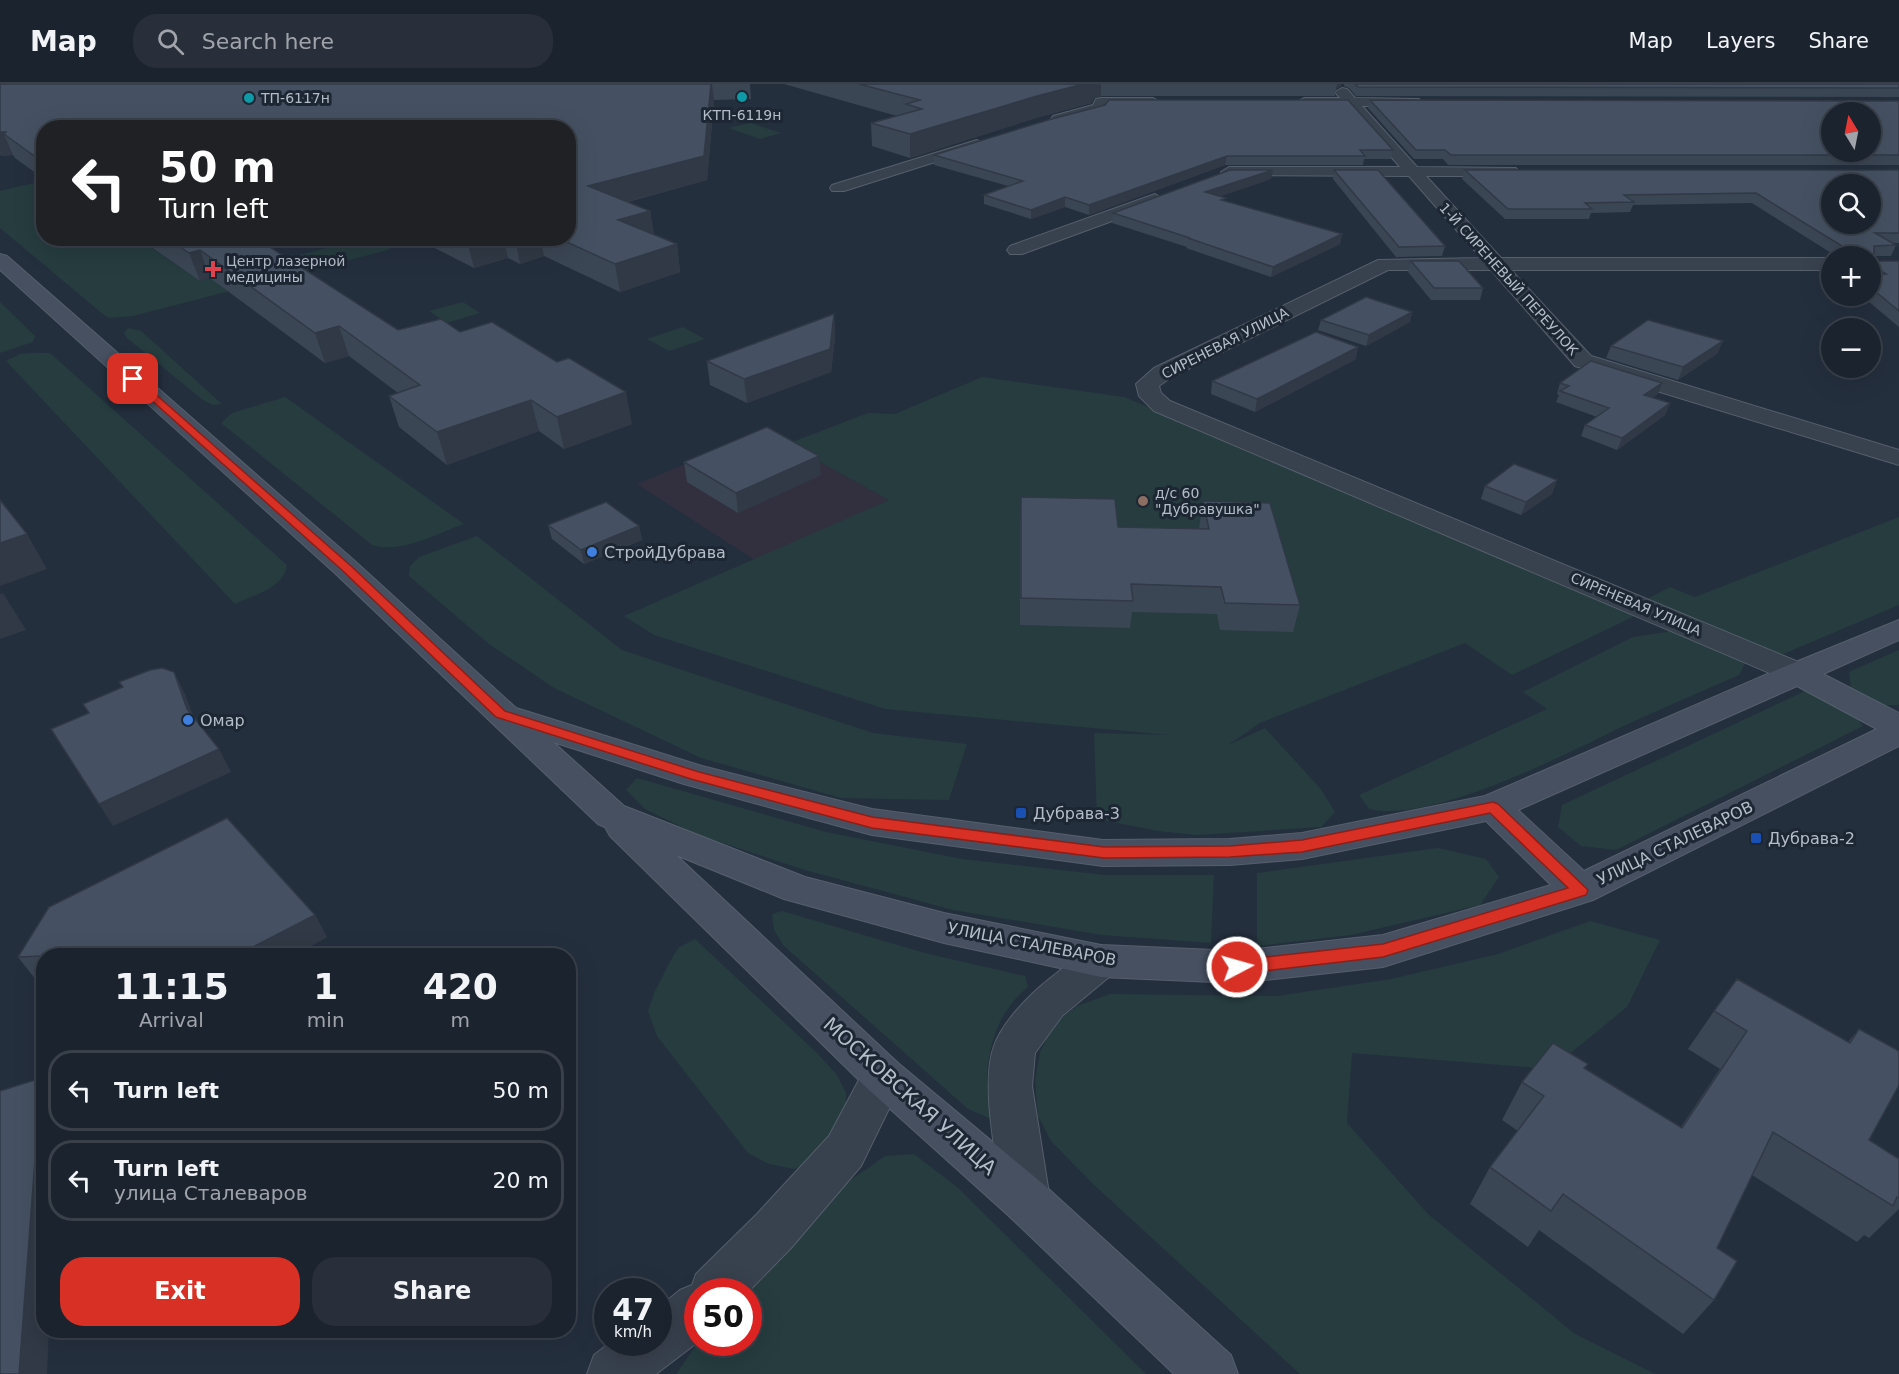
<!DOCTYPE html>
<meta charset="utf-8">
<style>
:root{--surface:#1b232e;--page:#282f3a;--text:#f1f3f6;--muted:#a0a4aa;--line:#39404a;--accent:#d93025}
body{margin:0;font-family:"DejaVu Sans",sans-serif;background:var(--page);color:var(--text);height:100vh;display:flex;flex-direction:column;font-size:22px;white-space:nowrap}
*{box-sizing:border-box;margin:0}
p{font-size:20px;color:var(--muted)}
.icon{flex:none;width:33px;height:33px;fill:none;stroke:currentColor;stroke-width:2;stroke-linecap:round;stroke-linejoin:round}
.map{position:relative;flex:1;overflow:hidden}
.sheet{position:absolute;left:36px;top:864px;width:540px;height:390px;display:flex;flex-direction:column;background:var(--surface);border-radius:24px;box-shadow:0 6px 24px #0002,0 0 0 2px var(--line)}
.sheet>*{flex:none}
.guide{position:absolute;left:36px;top:36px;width:540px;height:126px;border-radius:24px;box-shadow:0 6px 24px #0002,0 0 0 2px var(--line);background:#202124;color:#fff;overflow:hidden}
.needle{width:39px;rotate:350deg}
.fabs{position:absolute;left:1821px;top:18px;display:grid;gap:12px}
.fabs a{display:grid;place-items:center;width:60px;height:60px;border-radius:50%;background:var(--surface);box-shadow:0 6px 24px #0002,0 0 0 2px var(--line);font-size:30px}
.speed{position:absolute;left:594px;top:1194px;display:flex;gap:12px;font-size:30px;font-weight:700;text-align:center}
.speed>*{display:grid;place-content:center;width:78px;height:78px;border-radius:50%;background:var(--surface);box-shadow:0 6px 24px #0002,0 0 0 2px var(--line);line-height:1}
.speed small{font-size:15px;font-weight:400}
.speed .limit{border:9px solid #d22;background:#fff;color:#111}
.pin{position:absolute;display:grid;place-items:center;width:51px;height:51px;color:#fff;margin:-26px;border-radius:12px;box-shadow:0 3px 9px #0006}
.me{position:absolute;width:66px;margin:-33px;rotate:84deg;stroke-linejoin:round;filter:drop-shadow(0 0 4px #0008)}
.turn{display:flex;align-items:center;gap:21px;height:126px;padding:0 24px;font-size:27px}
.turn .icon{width:78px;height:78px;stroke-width:2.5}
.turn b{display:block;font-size:42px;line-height:51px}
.eta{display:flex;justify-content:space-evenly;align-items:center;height:102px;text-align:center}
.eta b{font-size:36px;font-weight:700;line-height:42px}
.action{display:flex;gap:12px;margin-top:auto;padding:12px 24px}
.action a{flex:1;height:69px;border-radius:24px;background:var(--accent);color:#fff;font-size:24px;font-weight:700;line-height:69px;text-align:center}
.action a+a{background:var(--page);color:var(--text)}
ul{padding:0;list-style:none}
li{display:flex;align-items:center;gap:18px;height:81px;margin:0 12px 9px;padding:0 12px;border:3px solid var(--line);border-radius:24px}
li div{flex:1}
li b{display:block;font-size:22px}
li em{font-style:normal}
header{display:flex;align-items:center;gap:36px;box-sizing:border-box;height:84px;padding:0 30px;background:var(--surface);border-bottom:2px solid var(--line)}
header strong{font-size:28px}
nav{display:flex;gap:33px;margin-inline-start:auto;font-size:21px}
.search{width:420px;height:54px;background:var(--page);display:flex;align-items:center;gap:15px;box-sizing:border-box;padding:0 21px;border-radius:24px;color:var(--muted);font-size:22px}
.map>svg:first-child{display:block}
.medical{fill:#32303f}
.green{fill:#263c3f}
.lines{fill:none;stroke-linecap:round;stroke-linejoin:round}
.street-casing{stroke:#565f6c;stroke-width:2}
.secondary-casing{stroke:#565f6c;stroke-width:2}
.street{fill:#38414e;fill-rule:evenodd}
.secondary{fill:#465061;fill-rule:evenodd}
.wall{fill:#3b4654}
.shaded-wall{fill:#303945}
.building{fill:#455162;stroke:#303945;stroke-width:1.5;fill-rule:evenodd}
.route{fill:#d93025;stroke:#8d1f18;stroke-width:1.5}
.culture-dot{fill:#0f9aa8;stroke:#1d2633;stroke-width:2}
.health-dot{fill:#e0444e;stroke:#1d2633;stroke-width:2}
.education-dot{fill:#8d6e63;stroke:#1d2633;stroke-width:2}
.shop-dot{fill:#3f7fe0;stroke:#1d2633;stroke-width:2}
.transit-dot{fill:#1a4fb4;stroke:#1d2633;stroke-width:2}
.labels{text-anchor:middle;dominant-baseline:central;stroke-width:6;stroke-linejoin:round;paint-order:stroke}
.far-poi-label{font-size:14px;fill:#b4bcc9;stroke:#1d2633;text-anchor:start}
.far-street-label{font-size:14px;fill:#b4bcc9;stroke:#1d2633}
.poi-label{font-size:16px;fill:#b4bcc9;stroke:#1d2633;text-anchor:start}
.street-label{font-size:16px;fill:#b4bcc9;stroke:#1d2633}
.near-street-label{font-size:20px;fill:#b4bcc9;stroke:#1d2633}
</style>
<header>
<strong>Map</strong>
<div class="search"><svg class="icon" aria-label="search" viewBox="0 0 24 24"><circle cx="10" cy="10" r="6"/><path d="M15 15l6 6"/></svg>Search here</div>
<nav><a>Map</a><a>Layers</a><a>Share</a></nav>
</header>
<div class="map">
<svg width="1899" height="1290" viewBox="0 0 1899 1290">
<rect width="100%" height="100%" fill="#242f3e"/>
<!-- medical -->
<path class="medical" d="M739 358 787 360 889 416 755 476 637 400Z"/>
<!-- green -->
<g class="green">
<path d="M750 39 781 49 760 55 729 44Z"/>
<path d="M34 99H43L44 154 138 155 200 197 360 155H403L388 166 133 232 110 234 104 231 0 144V107Z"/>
<path d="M0 218 35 252 33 258 0 269Z"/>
<path d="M463 218 480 229 447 239 429 227Z"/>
<path d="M683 243 705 255 669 267 647 255Z"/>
<path d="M128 244 141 247 222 320 213 321 203 316 127 254 124 249Z"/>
<path d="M35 269H50L287 481C284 504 254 511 235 520L6 277 20 270Z"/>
<path d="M982 293 1124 313 1641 529 1512 591 1465 559 1260 639 1228 661 1265 644 1320 704 1335 728 1321 743 1197 751 1158 747 1097 735 1094 649 1170 651 885 625 654 551 624 532 889 416 787 360 868 329 895 330Z"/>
<path d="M285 313 464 440C436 450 401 470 372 461L221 339 232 329Z"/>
<path d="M1899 433V521L1781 571 1643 517 1670 503 1695 513Z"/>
<path d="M477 452 622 566 873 649 967 660 949 716 841 714 701 674 554 604 489 560 409 492 410 482 419 473Z"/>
<path d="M1679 546 1739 572 1745 579 1739 591C1702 607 1666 623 1630 639 1569 668 1434 740 1369 725L1359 711 1547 625 1523 608 1633 553Z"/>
<path d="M1899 566V621H1881L1851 605 1849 588Z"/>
<path d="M1805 607C1829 613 1848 621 1863 642L1616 766 1581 762 1558 743 1562 721Z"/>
<path d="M637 694 826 748 962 775 1105 791H1214L1211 859 1102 851 953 826 805 786 698 751 645 725 626 706Z"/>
<path d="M1438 764 1486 775 1499 793 1480 821 1351 851 1257 862V789Z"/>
<path d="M782 827 925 869 1025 892 1028 903C989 934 981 988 991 1035L968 1025 784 862 774 846 772 830Z"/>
<path d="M1590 837 1660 856 1627 923 1551 985 1352 969 1347 1039 1428 1130 1575 1250 1655 1290H1300L1093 1100 1051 1057 1038 1032 1035 997 1040 968 1054 940 1077 922 1110 910 1277 912 1391 895 1498 870Z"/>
<path d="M695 855 817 969 837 991 846 1009V1027L812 1076 794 1085 769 1080 748 1069 657 952 648 927 655 907 673 872 678 864Z"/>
<path d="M914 1070 957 1103 1146 1290H676L698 1259 748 1258V1208L745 1207 844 1101 885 1072Z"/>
</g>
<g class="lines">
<!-- street casing -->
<g class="street-casing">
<g id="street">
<path d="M1342 4 1347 5 1355 14 1419 15 1421 18 1419 21 1414 22H1362L1417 83 1516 84 1518 87 1510 92H1426L1501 174H1832V186H1511L1591 272 1899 366V381L1575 282 1491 186H1388L1170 294 1159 302 1161 309 1170 317 1808 582 1813 589 1808 596 1797 599 1786 596 1154 327 1139 312 1136 300 1154 284 1378 176 1481 174 1409 92 1223 91 1221 88 1229 83H1400L1347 22H1304L1297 18 1304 14H1340L1335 8Z"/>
<path d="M1101 14H1153L1160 18 1153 22H1107L1104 27 1058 39 1051 35 1053 32 1093 21 1096 15Z"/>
<path d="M977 56 984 60 982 63 844 107H832L830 104 832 101Z"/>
<path d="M1155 110 1163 115 1161 119 1022 170H1010L1007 166 1010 162Z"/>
<path d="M1101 861 1115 866 1121 877 1115 888 1062 932 1035 969 1032 1002 1050 1116 1043 1132 1026 1138 1009 1132 1002 1116C997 1076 980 999 994 962 1002 939 1029 911 1048 896 1065 883 1081 868 1101 861Z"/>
<path d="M883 973 898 979 905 992 861 1082 791 1164 748 1208H698V1258L656 1290H587L594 1271 611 1258H658V1224L680 1206 692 1201 696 1190 757 1130 829 1052 868 979Z"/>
</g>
</g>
<!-- secondary casing -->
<g class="secondary-casing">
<path id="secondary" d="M0 170 7 172 357 479 516 624 702 682 872 725 1103 756 1230 755 1302 749 1485 712 1786 582 1899 536V556L1823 590 1899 629V662L1593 816 1383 883 1237 899 1101 893 944 859 784 815 676 771 898 979 1043 1100 1231 1271 1238 1290H1174L1009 1132 868 1005 610 752 605 743 598 740 337 491 0 186ZM1797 602 1877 645 1584 787 1518 726ZM553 658 684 700 872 751 1103 782 1230 781 1302 775 1486 737 1551 801 1383 851 1237 867 1101 861 944 829 805 793 624 722Z"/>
</g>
<!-- street -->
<use href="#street" class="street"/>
<!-- secondary -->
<use href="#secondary" class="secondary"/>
</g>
<!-- wall -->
<g class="wall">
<path d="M0 0H750L751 15 714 16 707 96 628 118 650 127 654 151 677 160 680 188 620 208 544 172 520 180 508 174 474 184 415 154H568V44H44V95L15 74 13 71 2 72 0 70Z"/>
<path d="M784 0H1341V2L1336 5 1335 12H1101L1094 14 1091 19 1036 34 910 74 872 62 871 39 897 32Z"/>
<path d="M1344 0H1899V13L1356 12 1349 4 1344 2Z"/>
<path d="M1370 16 1899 17V81H1448L1443 75H1414L1368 24Z"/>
<path d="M1393 66 1391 75H1364L1363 81H1225L1089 131 1065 123 1031 135 984 120V111L1008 102 934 81V71Z"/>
<path d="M1334 86 1445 162 1442 172 1396 173 1333 95Z"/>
<path d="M1465 86H1899V159H1892L1896 161 1891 172H1874V177H1899V243L1862 212H1870V172H1836L1752 119 1633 121 1630 128 1591 129 1589 135H1505L1462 95Z"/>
<path d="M1271 95 1220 112 1225 117 1342 150 1340 160 1271 193 1186 164 1187 163 1112 139 1113 129Z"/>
<path d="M138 154H256L398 246 460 248 632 340 564 365 539 347 447 381 399 343 389 312 398 309 349 272 325 279 210 194 200 197Z"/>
<path d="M1411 177 1483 204 1480 216H1431L1408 188Z"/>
<path d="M1412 228 1410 238 1366 262 1318 246 1321 236Z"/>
<path d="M834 230 835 253 831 288 747 319 710 301 707 277Z"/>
<path d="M1611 262 1718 269 1678 296 1606 274Z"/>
<path d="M1356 275 1255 328 1211 310 1212 297Z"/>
<path d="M1560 299 1658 310 1652 313 1670 319 1665 331 1617 366 1581 352 1585 341 1597 333 1556 318 1559 311 1557 310Z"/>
<path d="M684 378 821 391 738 429 687 398Z"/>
<path d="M1557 396 1552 410 1521 431 1481 415 1485 402Z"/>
<path d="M1021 413 1118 443 1199 445 1203 417 1300 521 1293 548 1220 546 1217 530 1132 528 1130 544 1020 541V439Z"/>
<path d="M548 441 639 442 642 456 584 480 552 455Z"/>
<path d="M227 734 315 831 327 853 292 872H44V895L36 896 18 873 49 823Z"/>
<path d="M1714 927 1848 958 1859 945 1869 1056 1899 1075V1125L1869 1154 1864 1151 1857 1158 1752 1091 1717 1164 1714 1216 1683 1250 1539 1146 1528 1163 1470 1120 1490 1083 1518 1047 1502 1036 1522 998 1585 985 1681 1043 1720 985 1688 965Z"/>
</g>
<!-- shaded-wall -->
<g class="shaded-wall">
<path d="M711 0H712L714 16 707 96 593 127 588 102Z"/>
<path d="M1083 0H1101V12L1094 14 1091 19 1036 34 910 74V50L1037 12Z"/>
<path d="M1337 0H1341V2L1336 5Z"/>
<path d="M0 48H6L4 50 13 71 2 72 0 68Z"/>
<path d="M1227 72 1225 81 1089 131V121Z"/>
<path d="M1273 86 1271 95 1204 118 1205 108Z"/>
<path d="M1065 113V123L1031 135V126Z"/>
<path d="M650 127 654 153 618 136Z"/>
<path d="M1342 150 1340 160 1271 193 1273 183Z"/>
<path d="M474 154H503L508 174 474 184 467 157Z"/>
<path d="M515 154H540L544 172 520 180Z"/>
<path d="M677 160 680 188 620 208 615 180Z"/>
<path d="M200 166 210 194 200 197 189 169Z"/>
<path d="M1412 228 1410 238 1366 262 1369 251Z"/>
<path d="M834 230 835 253 831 288 747 319 744 295Z"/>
<path d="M339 242 349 272 325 279 315 249Z"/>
<path d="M1723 257 1718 269 1678 296 1683 283Z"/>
<path d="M1358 263 1356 275 1255 328 1257 315Z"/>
<path d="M1662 299 1658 310 1640 322 1644 311Z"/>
<path d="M626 308 632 340 564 365 557 333Z"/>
<path d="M531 316 539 347 447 381 437 348Z"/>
<path d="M1670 319 1665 331 1617 366 1622 354Z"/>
<path d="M819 372 821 391 738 429 736 409Z"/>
<path d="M1557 396 1552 410 1521 431 1526 418Z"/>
<path d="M639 442 642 456 584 480 581 466Z"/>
<path d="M27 450 47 485 0 502V459Z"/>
<path d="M3 509 26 546 0 555V510Z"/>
<path d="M174 588 185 610 199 647 187 625Z"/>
<path d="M219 665 231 688 113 742 99 720Z"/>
<path d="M315 831 327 853 292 872H252L249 865Z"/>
<path d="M44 1047V1246H49L47 1290H19L37 1049Z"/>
</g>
<!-- building -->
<g class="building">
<path d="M0 0H711L704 72 588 102 650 127 618 136 677 160 615 180 558 154H568V44H44V79L4 50 6 48H0Z"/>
<path d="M859 0H1083L1037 12 910 50 871 39 922 25 906 20 920 16Z"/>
<path d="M1355 0H1899V4L1358 3Z"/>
<path d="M1109 16H1348L1393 66H1360L1365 72H1227L1089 121 1065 113 1031 126 984 111 1023 97 934 71 1048 36 1105 21Z"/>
<path d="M1370 16 1899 17V71H1451L1445 66H1416ZM1832 28H1870V68H1832Z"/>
<path d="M1230 86H1273L1205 108 1226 114 1221 116 1342 150 1273 183 1188 154H1190L1113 129Z"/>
<path d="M1334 86H1378L1445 162 1399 163Z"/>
<path d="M1465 86H1899V149H1875L1896 161 1874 162V177H1899V227L1870 203V190H1886L1870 180V172H1858L1756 109 1624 111 1634 118 1585 119 1592 125H1508ZM1832 100H1870V140H1832Z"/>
<path d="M167 154H256L398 246 441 235 460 248 492 238 557 278 569 274 626 308 557 333 531 316 437 348 389 312 420 301 339 242 315 249 200 166 189 169Z"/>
<path d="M462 154H474L467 157Z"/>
<path d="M1411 177H1459L1483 204H1434Z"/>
<path d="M1366 213 1412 228 1369 251 1321 236Z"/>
<path d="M834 230 830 265 744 295 707 277Z"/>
<path d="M1648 236 1723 257 1683 283 1611 262Z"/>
<path d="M1316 248 1358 263 1257 315 1212 297Z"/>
<path d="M1591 277 1662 299 1644 311 1670 319 1622 354 1585 341 1609 324 1560 307 1569 302 1560 299Z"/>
<path d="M767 343 819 372 736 409 684 378Z"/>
<path d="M1514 380 1557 396 1526 418 1485 402Z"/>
<path d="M1021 413 1115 415 1118 443 1209 445 1203 417 1270 419 1300 521 1225 519 1221 503 1131 500 1133 517 1021 514Z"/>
<path d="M0 416 27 450 0 459Z"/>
<path d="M606 418 639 442 581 466 548 441Z"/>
<path d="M162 584 174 588 187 625 219 665 99 720 51 645 89 629 83 620 123 603 119 598 150 586Z"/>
<path d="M227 734 315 831 249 865 69 872H44L18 873 49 823Z"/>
<path d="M1737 895 1850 959 1859 945 1899 967V1001L1869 1056 1899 1075V1114L1897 1113 1893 1122 1773 1048 1717 1164 1737 1177 1714 1216 1563 1110 1551 1127 1490 1083 1544 1012 1522 998 1553 959 1588 980 1584 984 1682 1044 1747 947 1714 927Z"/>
<path d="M44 993V1047L37 1049 19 1290H0V1007Z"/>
</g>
<!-- route -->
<path class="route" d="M130 293H136L351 482 505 627 699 688 872 733 1104 763 1230 762 1302 756 1493 718 1498 720 1588 806 1586 811 1383 873 1237 890 1231 888 1228 883 1231 878 1237 876 1383 860 1568 804 1490 729 1302 768 1230 773 1104 774 872 744 691 695 496 633 343 487 130 297Z"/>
<!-- markers -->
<g class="culture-dot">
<circle cx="742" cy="13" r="6"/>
<circle cx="249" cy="14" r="6"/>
</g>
<path class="health-dot" d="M210 176h6v6h6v6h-6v6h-6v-6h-6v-6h6z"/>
<circle class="education-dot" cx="1143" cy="417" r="6"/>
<g class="shop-dot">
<circle cx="592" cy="468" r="6"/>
<circle cx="188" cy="636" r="6"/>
</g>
<g class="transit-dot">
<rect x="1015" y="723" width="12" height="12" rx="3"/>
<rect x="1750" y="748" width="12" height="12" rx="3"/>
</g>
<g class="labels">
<!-- far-poi labels -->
<g class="far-poi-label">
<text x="261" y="14">ТП-6117н</text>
<text x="742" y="31" text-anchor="middle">КТП-6119н</text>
<text x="226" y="177">Центр лазерной<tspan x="226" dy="16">медицины</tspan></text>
<text x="1155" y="409">д/с 60<tspan x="1155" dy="16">"Дубравушка"</tspan></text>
</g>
<!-- far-street labels -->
<g class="far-street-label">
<text transform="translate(1509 195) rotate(48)">1-Й СИРЕНЕВЫЙ ПЕРЕУЛОК</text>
<text transform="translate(1225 259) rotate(-27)">СИРЕНЕВАЯ УЛИЦА</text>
<text transform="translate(1636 520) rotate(23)">СИРЕНЕВАЯ УЛИЦА</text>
</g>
<!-- poi labels -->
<g class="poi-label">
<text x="604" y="468">СтройДубрава</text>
<text x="200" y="636">Омар</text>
<text x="1033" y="729">Дубрава-3</text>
<text x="1768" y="754">Дубрава-2</text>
</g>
<!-- street labels -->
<g class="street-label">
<text transform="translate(1675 759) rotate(-26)">УЛИЦА СТАЛЕВАРОВ</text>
<text transform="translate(1032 860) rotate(11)">УЛИЦА СТАЛЕВАРОВ</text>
</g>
<!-- near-street labels -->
<g class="near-street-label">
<text transform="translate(910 1012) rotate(42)">МОСКОВСКАЯ УЛИЦА</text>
</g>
</g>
</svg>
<div class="fabs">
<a><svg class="needle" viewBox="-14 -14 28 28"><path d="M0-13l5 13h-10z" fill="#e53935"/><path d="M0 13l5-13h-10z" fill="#a0a4aa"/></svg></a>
<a><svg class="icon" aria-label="search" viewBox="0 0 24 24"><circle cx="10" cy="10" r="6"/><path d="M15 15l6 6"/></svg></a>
<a>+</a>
<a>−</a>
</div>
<div class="speed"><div>47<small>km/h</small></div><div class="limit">50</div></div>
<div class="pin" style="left:133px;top:295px;background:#d93025"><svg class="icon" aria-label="arrive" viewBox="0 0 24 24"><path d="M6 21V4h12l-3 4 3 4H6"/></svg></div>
<svg class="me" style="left:1237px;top:883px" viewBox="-20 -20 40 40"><circle r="17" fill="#d93025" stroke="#fff" stroke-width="3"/><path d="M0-11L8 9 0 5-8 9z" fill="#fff"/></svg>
<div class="guide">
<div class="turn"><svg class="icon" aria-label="left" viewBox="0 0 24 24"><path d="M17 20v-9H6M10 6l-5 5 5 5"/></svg><div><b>50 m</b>Turn left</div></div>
</div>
<section class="sheet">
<div class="eta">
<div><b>11:15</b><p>Arrival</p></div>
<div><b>1</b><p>min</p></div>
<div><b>420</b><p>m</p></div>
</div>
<ul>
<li><svg class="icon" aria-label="left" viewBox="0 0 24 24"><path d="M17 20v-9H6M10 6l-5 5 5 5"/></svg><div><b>Turn left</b></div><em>50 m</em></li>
<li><svg class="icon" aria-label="left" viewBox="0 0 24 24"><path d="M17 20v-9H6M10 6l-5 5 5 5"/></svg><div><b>Turn left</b><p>улица Сталеваров</p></div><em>20 m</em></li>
</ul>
<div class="action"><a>Exit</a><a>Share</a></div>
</section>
</div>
